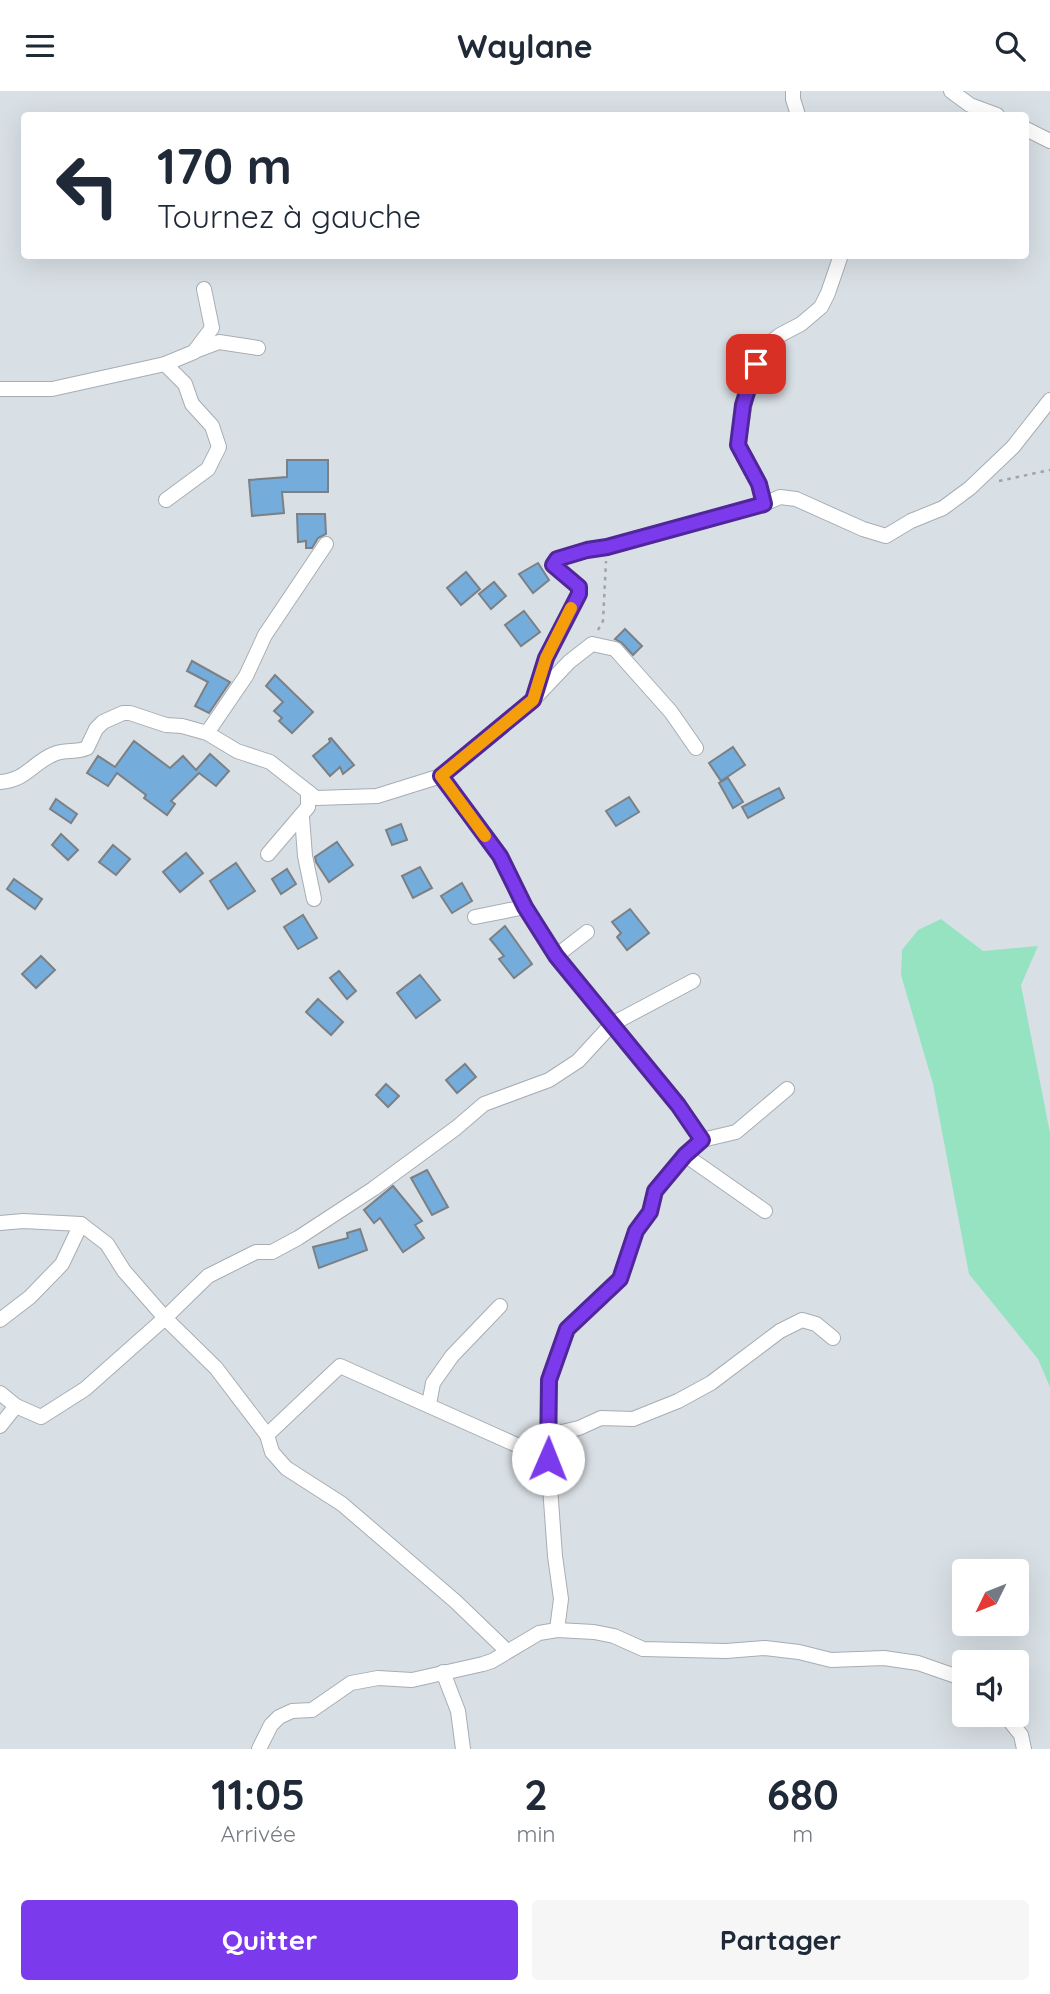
<!DOCTYPE html>
<html lang="fr">
<meta charset="utf-8">
<style>
:root{--surface:#fff;--page:#f6f6f7;--text:#1f2937;--muted:#747a83;--accent:#7c3aed}
body{margin:0;font-family:Quicksand,sans-serif;background:var(--page);color:var(--text);height:100vh;display:flex;flex-direction:column;font-size:26px;white-space:nowrap}
*{box-sizing:border-box;margin:0}
p{font-size:23px;color:var(--muted)}
.icon{flex:none;width:38px;height:38px;fill:none;stroke:currentColor;stroke-width:2;stroke-linecap:round;stroke-linejoin:round}
.map{position:relative;height:1658px;overflow:hidden}
.drawer{display:flex;flex-direction:column;background:var(--surface);flex:1}
.drawer>*{flex:none}
.top-card{position:absolute;left:21px;top:21px;width:1008px;height:147px;border-radius:7px;box-shadow:0 7px 28px #0002;background:#fff;color:var(--text);overflow:hidden}
.needle{width:46px;rotate:227deg}
.buttons{position:absolute;left:952px;top:1468px;display:grid;gap:14px}
.buttons a{display:grid;place-items:center;width:77px;height:77px;border-radius:7px;background:var(--surface);box-shadow:0 7px 28px #0002;font-size:35px}
.pin{position:absolute;display:grid;place-items:center;width:60px;height:60px;color:#fff;margin:-30px;border-radius:14px;box-shadow:0 4px 10px #0006}
.me{position:absolute;width:77px;margin:-38px;rotate:1deg;stroke-linejoin:round;filter:drop-shadow(0 0 5px #0008)}
.turn{display:flex;align-items:center;gap:24px;height:147px;padding:0 21px;font-size:32px}
.turn .icon{width:91px;height:91px;stroke-width:2.5}
.turn b{display:block;font-size:49px;line-height:60px}
.eta{display:flex;justify-content:space-evenly;align-items:center;height:119px;text-align:center}
.eta b{font-size:42px;font-weight:700;line-height:49px}
.button{display:flex;gap:14px;margin-top:auto;padding:14px 21px}
.button a{flex:1;height:80px;border-radius:7px;background:var(--accent);color:#fff;font-size:28px;font-weight:700;line-height:80px;text-align:center}
.button a+a{background:var(--page);color:var(--text)}
header{display:flex;justify-content:space-between;align-items:center;height:91px;padding:0 21px;background:var(--surface);font-size:32px;font-weight:700}
.map>svg:first-child{display:block}
.green{fill:#95e3c0}
.building{fill:#74acdc;stroke:#7b8085;stroke-width:2}
.lines{fill:none;stroke-linecap:round;stroke-linejoin:round}
.minor-casing{stroke:#a7adb3;stroke-width:16}
.path{stroke:#9ea3a7;stroke-width:2.5;stroke-dasharray:3.5 5;stroke-linecap:butt}
.minor{stroke:#fff;stroke-width:14}
.route-casing{stroke:#51269a;stroke-width:18}
.route{stroke:#7c3aed;stroke-width:12}
.slow{stroke:#f59e0b;stroke-width:12}
</style>
<header><svg class="icon" aria-label="menu" viewBox="0 0 24 24"><path d="M4 6h16M4 12h16M4 18h16"/></svg>Waylane<svg class="icon" aria-label="search" viewBox="0 0 24 24"><circle cx="10" cy="10" r="6"/><path d="M15 15l6 6"/></svg></header>
<div class="map">
<svg width="1050" height="1658" viewBox="0 0 1050 1658">
<rect width="100%" height="100%" fill="#d9e0e5"/>
<!-- green -->
<path class="green" d="M941 828 983 860 1038 855 1021 894 1050 1042V1296L1038 1268 969 1183 933 993 901 884 902 859 918 839Z"/>
<!-- building -->
<g class="building">
<path d="M287 369H328V401H282L284 422 252 425 249 389 287 386Z"/>
<path d="M297 423H325L326 443 318 447 312 457H306V450L298 451Z"/>
<path d="M538 472 549 489 533 502 519 483Z"/>
<path d="M466 481 480 498 461 514 447 497Z"/>
<path d="M494 491 506 505 491 518 479 503Z"/>
<path d="M524 520 540 541 521 555 505 534Z"/>
<path d="M625 538 642 555 633 564 622 552 615 548Z"/>
<path d="M192 570 230 591 209 622 195 615 208 591 187 580Z"/>
<path d="M275 584 313 621 292 642 279 630 282 627 274 620 283 611 266 595Z"/>
<path d="M331 647 354 674 343 683 340 676 330 685 313 665 330 651 329 648Z"/>
<path d="M134 650 170 677 183 665 196 679 210 663 229 680 216 695 199 682 171 710 175 713 167 724 144 707 146 704 117 682 108 695 87 682 98 665 115 676Z"/>
<path d="M733 656 745 674 721 690 709 672Z"/>
<path d="M728 687 743 711 733 717 719 692Z"/>
<path d="M779 697 784 707 748 727 742 716Z"/>
<path d="M629 706 639 721 616 735 606 720Z"/>
<path d="M56 708 77 723 71 732 50 718Z"/>
<path d="M401 733 407 749 392 754 386 739Z"/>
<path d="M61 743 78 759 68 769 52 754Z"/>
<path d="M337 751 353 774 329 791 316 771 315 766Z"/>
<path d="M113 754 130 768 116 784 99 771Z"/>
<path d="M186 762 203 782 180 801 163 781Z"/>
<path d="M236 772 255 800 228 818 210 790Z"/>
<path d="M420 776 432 797 413 807 402 785Z"/>
<path d="M287 778 296 793 281 803 272 788Z"/>
<path d="M14 788 42 808 35 818 7 798Z"/>
<path d="M462 792 472 810 452 822 441 805Z"/>
<path d="M630 818 649 842 627 859 617 846 621 842 612 831Z"/>
<path d="M303 824 317 847 298 858 284 836Z"/>
<path d="M505 835 532 873 514 887 499 868 504 865 490 848Z"/>
<path d="M41 865 55 879 36 897 22 883Z"/>
<path d="M339 880 356 900 347 908 330 887Z"/>
<path d="M420 884 440 909 416 927 397 902Z"/>
<path d="M318 908 343 931 331 944 306 921Z"/>
<path d="M465 973 476 986 457 1002 446 989Z"/>
<path d="M386 993 399 1005 388 1016 376 1004Z"/>
<path d="M427 1079 448 1116 432 1124 411 1087Z"/>
<path d="M393 1095 422 1130 415 1134 424 1147 403 1161 380 1127 374 1132 364 1119Z"/>
<path d="M360 1138 367 1159 319 1177 313 1156 348 1147 347 1142Z"/>
</g>
<g class="lines">
<!-- minor casing -->
<g class="minor-casing">
<g id="minor">
<path d="M793 0V8L798 24"/>
<path d="M951 0 970 14 997 24"/>
<path d="M1026 38 1050 50"/>
<path d="M195 260 219 251 258 257"/>
<path d="M165 273 185 293 192 313 212 335 219 356 208 378 166 409"/>
<path d="M0 298H52L165 273 194 261 212 237 204 198"/>
<path d="M764 413 759 393 738 354 748 293 761 259 780 244 801 233 821 216 828 202 841 164"/>
<path d="M534 605 546 567 579 503V496L553 474 557 468 587 459 607 456 764 413 780 406 796 408 863 438 886 445 911 430 943 417 970 397 1013 356 1050 309"/>
<path d="M207 642 246 585 265 544 326 453"/>
<path d="M441 685 500 765 525 816 556 865 678 1014 702 1049"/>
<path d="M0 691C27 689 32 672 54 663 65 658 76 662 87 657L96 638 103 631 123 622H130L166 634 182 635 207 642 237 660 270 671 316 707 377 705 441 685 533 609 569 571 592 553 615 558 671 621 696 657"/>
<path d="M302 726 305 765 314 808"/>
<path d="M268 763 308 716V701"/>
<path d="M475 826 525 816"/>
<path d="M556 865 587 841"/>
<path d="M685 1064 765 1120"/>
<path d="M0 1132 23 1130 81 1133 107 1153 124 1180 165 1227 216 1277 267 1344 272 1361 286 1377 342 1413 455 1510 507 1560"/>
<path d="M0 1229 30 1206 62 1173 81 1133"/>
<path d="M0 1302 16 1315"/>
<path d="M429 1313 433 1292 452 1265 500 1215"/>
<path d="M0 1335 16 1315 41 1326 85 1298 165 1227 208 1185 256 1161H272L298 1147 373 1098 456 1037 484 1013 549 989 578 970 612 933 693 890"/>
<path d="M267 1344 340 1275 548 1368"/>
<path d="M549 1344 579 1337 601 1327 633 1328 678 1310 711 1292 780 1240 802 1229 816 1233 833 1247"/>
<path d="M557 1539 561 1508 555 1465 548 1368 549 1289 567 1238 620 1188 636 1140 650 1121 655 1100 685 1064 702 1049 736 1041 787 998"/>
<path d="M443 1581 458 1620 463 1658"/>
<path d="M1005 1624 1021 1644 1024 1658"/>
<path d="M259 1658 271 1634 279 1626 292 1620 312 1619 351 1592 378 1587 412 1589 483 1573 492 1570 539 1542 557 1539 594 1541 614 1545 643 1558 726 1560 765 1557 799 1561 831 1569 884 1567 918 1572 964 1588"/>
</g>
</g>
<!-- path -->
<g class="path">
<path d="M999 390 1050 379"/>
<path d="M598 539 603 530 606 470"/>
</g>
<!-- minor -->
<use href="#minor" class="minor"/>
</g>
<g class="lines">
<!-- route casing -->
<g class="route-casing">
<path id="route" d="M548 1368 549 1289 567 1238 620 1188 636 1140 650 1121 655 1100 685 1064 702 1049 678 1014 556 865 525 816 500 765 441 685 533 609 546 567 579 503V496L553 474 557 468 587 459 607 456 764 413 759 393 738 354 743 314 756 273"/>
</g>
<!-- route -->
<use href="#route" class="route"/>
<!-- slow -->
<path class="slow" d="M485 745 441 685 533 609 546 567 571 517"/>
</g>
</svg>
<div class="buttons">
<a><svg class="needle" viewBox="-14 -14 28 28"><path d="M0-13l5 13h-10z" fill="#e53935"/><path d="M0 13l5-13h-10z" fill="#747a83"/></svg></a>
<a><svg class="icon" aria-label="sound" viewBox="0 0 24 24"><path d="M4 9h4l5-4v14l-5-4H4zM17 9q2 3 0 6"/></svg></a>
</div>
<div class="pin" style="left:756px;top:273px;background:#d93025"><svg class="icon" aria-label="arrive" viewBox="0 0 24 24"><path d="M6 21V4h12l-3 4 3 4H6"/></svg></div>
<svg class="me" style="left:548px;top:1368px" viewBox="-20 -20 40 40"><circle r="19" fill="#fff"/><path d="M0-13L10 11 0 6-10 11z" fill="#7c3aed"/></svg>
<div class="top-card">
<div class="turn"><svg class="icon" aria-label="left" viewBox="0 0 24 24"><path d="M17 20v-9H6M10 6l-5 5 5 5"/></svg><div><b>170 m</b>Tournez à gauche</div></div>
</div>
</div>
<section class="drawer">
<div class="eta">
<div><b>11:05</b><p>Arrivée</p></div>
<div><b>2</b><p>min</p></div>
<div><b>680</b><p>m</p></div>
</div>
<div class="button"><a>Quitter</a><a>Partager</a></div>
</section>
